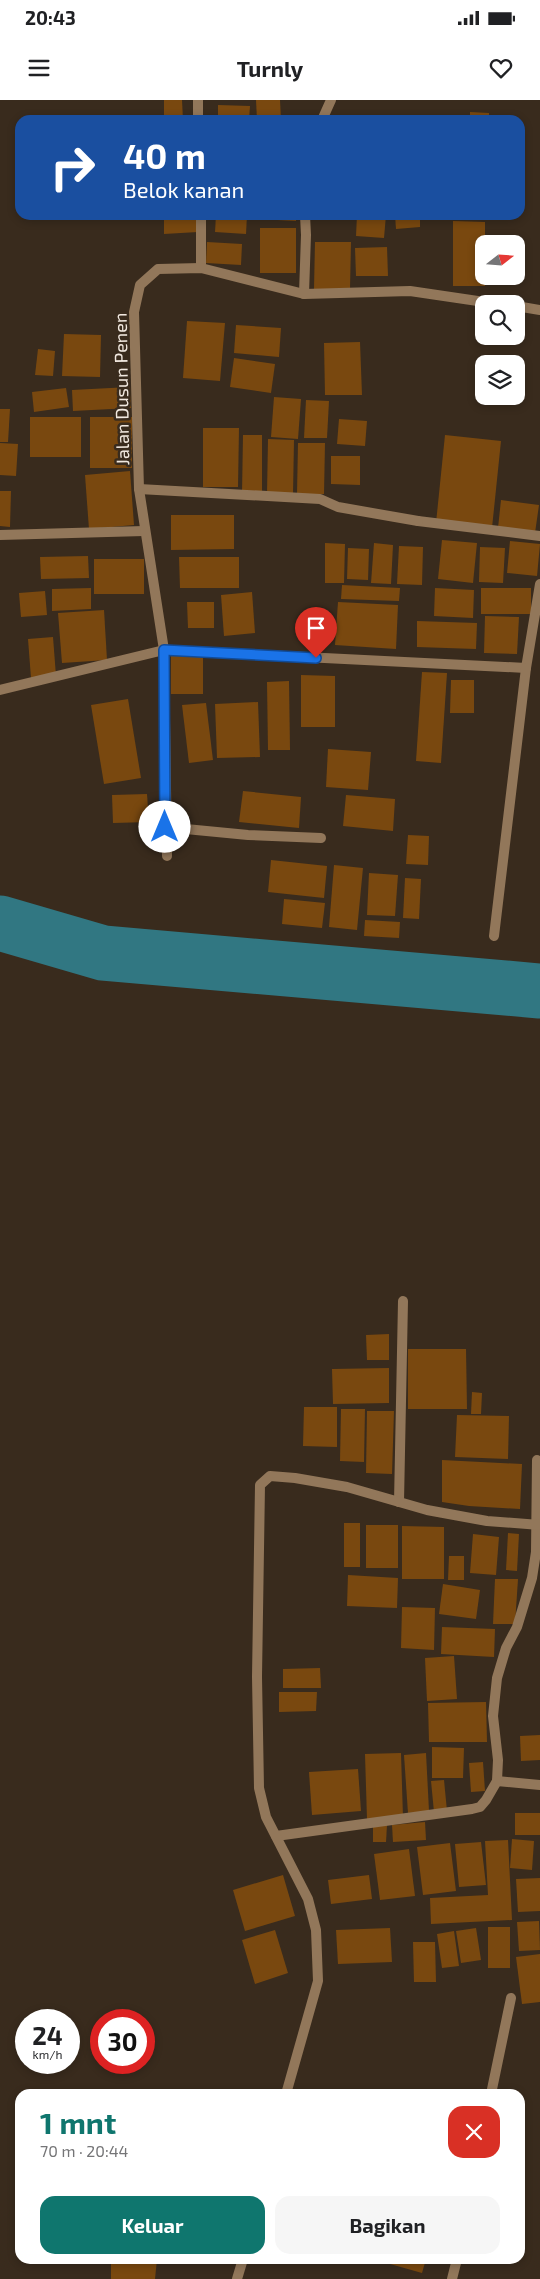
<!DOCTYPE html>
<html lang="id">
<meta charset="utf-8">
<style>
:root{--surface:#fff;--page:#f6f6f6;--text:#202124;--muted:#757577;--accent:#0f766e}
body{margin:0;font-family:"Exo 2",sans-serif;background:var(--page);color:var(--text);height:100vh;display:flex;flex-direction:column;font-size:19px;white-space:nowrap}
*{box-sizing:border-box;margin:0}
p{font-size:16px;color:var(--muted)}
.icon{flex:none;width:28px;height:28px;fill:none;stroke:currentColor;stroke-width:2;stroke-linecap:round;stroke-linejoin:round}
.map{position:relative;flex:1;overflow:hidden}
.details{position:absolute;left:15px;top:1989px;width:510px;height:175px;display:flex;flex-direction:column;background:var(--surface);border-radius:15px;box-shadow:0 2px 8px #0003}
.details>*{flex:none}
.guide{position:absolute;left:15px;top:15px;width:510px;height:105px;border-radius:15px;box-shadow:0 2px 8px #0003;background:#1a4fa0;color:#fff;overflow:hidden}
.needle{width:32px;rotate:73deg}
.fabs{position:absolute;left:475px;top:135px;display:grid;gap:10px}
.fabs a{display:grid;place-items:center;width:50px;height:50px;border-radius:10px;background:var(--surface);box-shadow:0 2px 8px #0003;font-size:25px}
.speed{position:absolute;left:15px;top:1909px;display:flex;gap:10px;font-size:25px;font-weight:700;text-align:center}
.speed>*{display:grid;place-content:center;width:65px;height:65px;border-radius:50%;background:var(--surface);box-shadow:0 2px 8px #0003;line-height:1}
.speed small{font-size:12px;font-weight:400}
.speed .limit{border:8px solid #d22;background:#fff;color:#111}
.pin{position:absolute;display:grid;place-items:center;width:42px;height:42px;color:#fff;margin:-51px -21px;border-radius:50% 50% 50% 0;rotate:-45deg;box-shadow:0 0 5px #0007}
.pin .icon{rotate:45deg}
.me{position:absolute;width:55px;margin:-28px;rotate:0deg;stroke-linejoin:round;filter:drop-shadow(0 0 4px #0008)}
.turn{display:flex;align-items:center;gap:18px;height:105px;padding:0 25px;font-size:22px}
.turn .icon{width:65px;height:65px;stroke-width:2.5}
.turn b{display:block;font-size:35px;line-height:42px}
.round{display:grid;place-items:center;flex:none;width:52px;height:52px;border-radius:15px;background:var(--page)}
.head{display:flex;align-items:center;justify-content:space-between;height:85px;padding:0 25px}
h1{font-size:30px;font-weight:700;line-height:38px;color:var(--accent)}
.cta{display:flex;gap:10px;margin-top:auto;padding:10px 25px}
.cta a{flex:1;height:58px;border-radius:15px;background:var(--accent);color:#fff;font-size:20px;font-weight:700;line-height:58px;text-align:center}
.cta a+a{background:var(--page);color:var(--text)}
.status{display:flex;justify-content:space-between;align-items:center;height:35px;padding:0 25px;background:var(--surface);direction:ltr}
.status svg{height:14px;fill:currentColor}
header{display:flex;justify-content:space-between;align-items:center;height:65px;padding:0 25px;background:var(--surface);font-size:22px;font-weight:700}
.map>svg:first-child{display:block}
.lines{fill:none;stroke-linecap:round;stroke-linejoin:round}
.river{stroke:#317782;stroke-width:55}
.building{fill:#79480f}
.lane{stroke:#92775a;stroke-width:10}
.street{stroke:#92775a;stroke-width:10}
.route-casing{stroke:#114b97;stroke-width:12}
.route{stroke:#1a73e8;stroke-width:9}
.labels{text-anchor:middle;dominant-baseline:central;stroke-width:5;stroke-linejoin:round;paint-order:stroke}
.street-label{font-size:18px;fill:#f1e8df;stroke:#392b1d}
</style>
<div class="status"><b>20:43</b><svg viewBox="0 0 49 12"><path d="M0 12V9h3v3zM5 12V6h3v6zM10 12V3h3v9zM15 12V0h3v12zM26 1h20v11H26zM47 4h2v5h-2z"/></svg></div>
<header><svg class="icon" aria-label="menu" viewBox="0 0 24 24"><path d="M4 6h16M4 12h16M4 18h16"/></svg>Turnly<svg class="icon" aria-label="heart" viewBox="0 0 24 24"><path d="M12 20l-8-8c-3-5 5-10 8-4 3-6 11-1 8 4z"/></svg></header>
<div class="map">
<svg width="540" height="2179" viewBox="0 0 540 2179">
<rect width="100%" height="100%" fill="#392b1d"/>
<g class="lines">
<!-- river -->
<path class="river" d="M0 823 103 853 540 891"/>
</g>
<!-- building -->
<g class="building">
<path d="M164 0H182L183 20H164Z"/>
<path d="M256 0H280L281 20H257Z"/>
<path d="M218 5 250 6 249 20H218Z"/>
<path d="M470 12 489 13V20H470Z"/>
<path d="M164 115H197L198 132 164 134Z"/>
<path d="M216 115H247L246 134 215 132Z"/>
<path d="M258 115H296V121L258 119Z"/>
<path d="M357 115H386L384 138 356 136Z"/>
<path d="M395 115H420V127L396 129Z"/>
<path d="M453 121 485 122V186H453Z"/>
<rect x="260" y="128" width="36" height="45"/>
<path d="M207 142 242 144 241 165 206 163Z"/>
<path d="M315 142H351L350 189H314Z"/>
<path d="M387 147 388 176H356L355 148Z"/>
<path d="M187 221 225 223 220 281 183 278Z"/>
<path d="M236 225 281 228 279 257 234 253Z"/>
<path d="M64 234 101 235 100 277 62 276Z"/>
<path d="M360 242 362 295H325L324 243Z"/>
<path d="M38 249 55 251 53 276 35 275Z"/>
<path d="M234 258 275 264 271 293 230 287Z"/>
<path d="M130 287 131 308 73 311 72 290Z"/>
<path d="M66 288 69 307 34 312 32 292Z"/>
<path d="M274 297 301 299 298 339 271 337Z"/>
<path d="M306 300 329 301 327 338H304Z"/>
<path d="M0 309H10L8 342H0Z"/>
<rect x="30" y="317" width="51" height="40"/>
<rect x="90" y="317" width="42" height="51"/>
<path d="M339 319 367 321 365 346 337 344Z"/>
<path d="M203 328H239L238 387H203Z"/>
<path d="M243 335H262V394H242Z"/>
<path d="M445 335 501 341 492 428 436 423Z"/>
<path d="M268 339 294 340 293 394H267Z"/>
<path d="M0 343 18 344 16 376 0 375Z"/>
<path d="M298 343H325L324 394H297Z"/>
<path d="M331 356H360V385L331 384Z"/>
<path d="M130 371 134 425 89 429 85 375Z"/>
<path d="M0 391H11L10 427 0 426Z"/>
<path d="M501 400 539 405 535 433 498 428Z"/>
<path d="M171 415H234V449L171 450Z"/>
<path d="M442 440 477 443 473 483 438 479Z"/>
<path d="M510 441 540 444 537 476 507 473Z"/>
<path d="M325 443 345 444 344 483H325Z"/>
<path d="M374 443 393 445 391 484 371 483Z"/>
<path d="M399 446 423 447 422 485 397 484Z"/>
<path d="M480 447 505 448 503 483 479 482Z"/>
<path d="M348 448 369 449 368 480 347 479Z"/>
<path d="M88 456 89 478 41 479 40 457Z"/>
<path d="M179 457H239V488H180Z"/>
<rect x="94" y="459" width="50" height="35"/>
<path d="M342 485 400 488 399 501 341 499Z"/>
<path d="M91 488V509L52 511V489Z"/>
<path d="M435 488 474 490 473 518 434 516Z"/>
<rect x="481" y="488" width="50" height="26"/>
<path d="M45 491 47 515 21 517 19 493Z"/>
<path d="M252 492 255 533 224 536 221 495Z"/>
<path d="M187 502H214V528H188Z"/>
<path d="M338 502 398 505 396 549 335 545Z"/>
<path d="M104 510 107 560 62 563 58 513Z"/>
<path d="M485 516 519 517 517 554 484 553Z"/>
<path d="M417 521 477 523 476 549 417 547Z"/>
<path d="M53 537 56 576 31 578 28 539Z"/>
<path d="M171 554 203 555V594H171Z"/>
<path d="M422 572 447 573 441 663 416 661Z"/>
<path d="M301 575 335 576V627H301Z"/>
<path d="M451 580H474V613H450Z"/>
<path d="M289 581 290 650H268L267 582Z"/>
<path d="M128 599 141 678 104 684 91 605Z"/>
<path d="M258 602 260 657 217 658 215 604Z"/>
<path d="M206 603 213 660 189 663 182 605Z"/>
<path d="M328 649 371 652 368 690 326 687Z"/>
<path d="M243 691 301 697 299 728 239 722Z"/>
<path d="M147 694 149 722 113 723 112 695Z"/>
<path d="M346 695 395 699 393 731 343 726Z"/>
<path d="M408 735 429 736 428 765 406 764Z"/>
<path d="M271 760 327 766 324 798 268 792Z"/>
<path d="M334 765 363 768 357 830 329 827Z"/>
<path d="M369 773 398 775 395 816 367 815Z"/>
<path d="M405 778 421 779 419 819 403 818Z"/>
<path d="M284 799 325 803 322 828 282 824Z"/>
<path d="M365 820 400 822 399 838 364 836Z"/>
<path d="M389 1234V1260H367L366 1235Z"/>
<path d="M408 1249H466L467 1309H408Z"/>
<path d="M389 1268V1303L333 1304 332 1269Z"/>
<path d="M472 1292 482 1293 481 1314H471Z"/>
<path d="M304 1307H337V1347L303 1346Z"/>
<path d="M341 1309H365L364 1362 340 1361Z"/>
<path d="M367 1311H394L392 1374 366 1373Z"/>
<path d="M457 1315 509 1316 508 1359 455 1357Z"/>
<path d="M442 1360 522 1364 520 1409 469 1406 442 1402Z"/>
<rect x="344" y="1423" width="16" height="44"/>
<rect x="366" y="1425" width="32" height="43"/>
<path d="M402 1426 444 1427V1479H402Z"/>
<path d="M508 1433 519 1434 517 1471 506 1470Z"/>
<path d="M473 1434 499 1437 496 1475 470 1473Z"/>
<path d="M449 1456H464V1480H448Z"/>
<path d="M348 1475 398 1478 397 1508 347 1506Z"/>
<path d="M495 1479H518L515 1524H493Z"/>
<path d="M443 1484 480 1490 476 1519 439 1514Z"/>
<path d="M402 1507 435 1508 434 1550 401 1548Z"/>
<path d="M442 1527 495 1529 494 1557 441 1554Z"/>
<path d="M454 1556 457 1599 427 1601 425 1558Z"/>
<path d="M320 1568 321 1588H283V1569Z"/>
<path d="M279 1592H317L316 1611 279 1612Z"/>
<path d="M486 1602 487 1642H429L428 1603Z"/>
<path d="M540 1635V1660L521 1661 520 1636Z"/>
<path d="M432 1647 464 1648 463 1678H432Z"/>
<path d="M401 1653 403 1718 367 1719 365 1654Z"/>
<path d="M426 1653 429 1711 408 1713 404 1655Z"/>
<path d="M483 1662 485 1691 471 1692 469 1663Z"/>
<path d="M358 1669 361 1711 312 1715 309 1672Z"/>
<path d="M444 1680 447 1711 434 1712 431 1681Z"/>
<rect x="515" y="1713" width="25" height="22"/>
<path d="M425 1722 426 1740 393 1742 392 1725Z"/>
<path d="M373 1725H387L386 1742H373Z"/>
<path d="M512 1739 534 1741 532 1770 510 1768Z"/>
<path d="M508 1740 512 1820 431 1824 430 1798 488 1795 485 1741Z"/>
<path d="M481 1742 486 1785 459 1787 455 1744Z"/>
<path d="M450 1743 456 1791 423 1795 417 1747Z"/>
<path d="M409 1749 415 1796 380 1800 374 1754Z"/>
<path d="M283 1775 295 1816 245 1831 233 1790Z"/>
<path d="M369 1775 372 1799 331 1804 328 1780Z"/>
<path d="M540 1778V1811L518 1812 516 1779Z"/>
<path d="M539 1821 540 1850 519 1851 517 1822Z"/>
<rect x="488" y="1827" width="22" height="41"/>
<path d="M390 1828 392 1862 338 1864 336 1830Z"/>
<path d="M476 1828 481 1860 461 1863 456 1831Z"/>
<path d="M275 1830 288 1873 255 1884 242 1840Z"/>
<path d="M454 1831 459 1866 442 1868 437 1834Z"/>
<path d="M413 1842H435L436 1882H414Z"/>
<path d="M540 1854V1902L522 1904 516 1857Z"/>
<path d="M111 2159H157L155 2179H111Z"/>
<path d="M383 2159H426L422 2173 383 2162Z"/>
</g>
<g class="lines">
<!-- lane -->
<g class="lane">
<path d="M418 421 540 436"/>
<path d="M165 727 248 735 321 738"/>
</g>
<!-- street -->
<g class="street">
<path d="M198 0V20"/>
<path d="M322 20 331 0"/>
<path d="M201 168V115"/>
<path d="M304 194 306 135 305 115"/>
<path d="M516 206 540 210"/>
<path d="M139 389 320 399 338 407 418 421"/>
<path d="M0 435 144 431"/>
<path d="M0 590 164 550 526 568 540 484"/>
<path d="M167 756 164 550 139 389 134 212 140 185 158 169 201 168 304 194 410 191 498 204"/>
<path d="M494 836 526 568"/>
<path d="M399 1402 403 1201"/>
<path d="M497 1681 540 1685"/>
<path d="M276 1736 472 1709 480 1707 486 1700 497 1681 498 1660 493 1616 497 1578 506 1548 517 1527 532 1478 536 1452 537 1360"/>
<path d="M286 1994 318 1881 316 1830 308 1799 266 1717 259 1688 257 1577 260 1385 270 1376 295 1378 347 1387 427 1410 487 1421 540 1425"/>
<path d="M491 1994 511 1898"/>
<path d="M237 2179 243 2159"/>
<path d="M452 2179 457 2159"/>
</g>
</g>
<g class="lines">
<!-- route casing -->
<g class="route-casing">
<path id="route" d="M165 727 164 550 316 558"/>
</g>
<!-- route -->
<use href="#route" class="route"/>
</g>
<g class="labels">
<!-- street labels -->
<g class="street-label">
<text transform="translate(121 289) rotate(-91)">Jalan Dusun Penen</text>
</g>
</g>
</svg>
<div class="fabs">
<a><svg class="needle" viewBox="-14 -14 28 28"><path d="M0-13l5 13h-10z" fill="#e53935"/><path d="M0 13l5-13h-10z" fill="#757577"/></svg></a>
<a><svg class="icon" aria-label="search" viewBox="0 0 24 24"><circle cx="10" cy="10" r="6"/><path d="M15 15l6 6"/></svg></a>
<a><svg class="icon" aria-label="layers" viewBox="0 0 24 24"><path d="M12 4l9 5-9 5-9-5zM3 14l9 5 9-5"/></svg></a>
</div>
<div class="speed"><div>24<small>km/h</small></div><div class="limit">30</div></div>
<div class="pin" style="left:316px;top:558px;background:#d93025"><svg class="icon" aria-label="arrive" viewBox="0 0 24 24"><path d="M6 21V4h12l-3 4 3 4H6"/></svg></div>
<svg class="me" style="left:165px;top:727px" viewBox="-20 -20 40 40"><circle r="19" fill="#fff"/><path d="M0-13L10 11 0 6-10 11z" fill="#1a73e8"/></svg>
<div class="guide">
<div class="turn"><svg class="icon" aria-label="right" viewBox="0 0 24 24"><path d="M7 20v-9h11M14 6l5 5-5 5"/></svg><div><b>40 m</b>Belok kanan</div></div>
</div>
<section class="details">
<div class="head"><div><h1>1 mnt</h1><p>70 m · 20:44</p></div><a class="round" style="background:#d93025;color:#fff"><svg class="icon" aria-label="close" viewBox="0 0 24 24"><path d="M6 6l12 12M18 6L6 18"/></svg></a></div>
<div class="cta"><a>Keluar</a><a>Bagikan</a></div>
</section>
</div>
